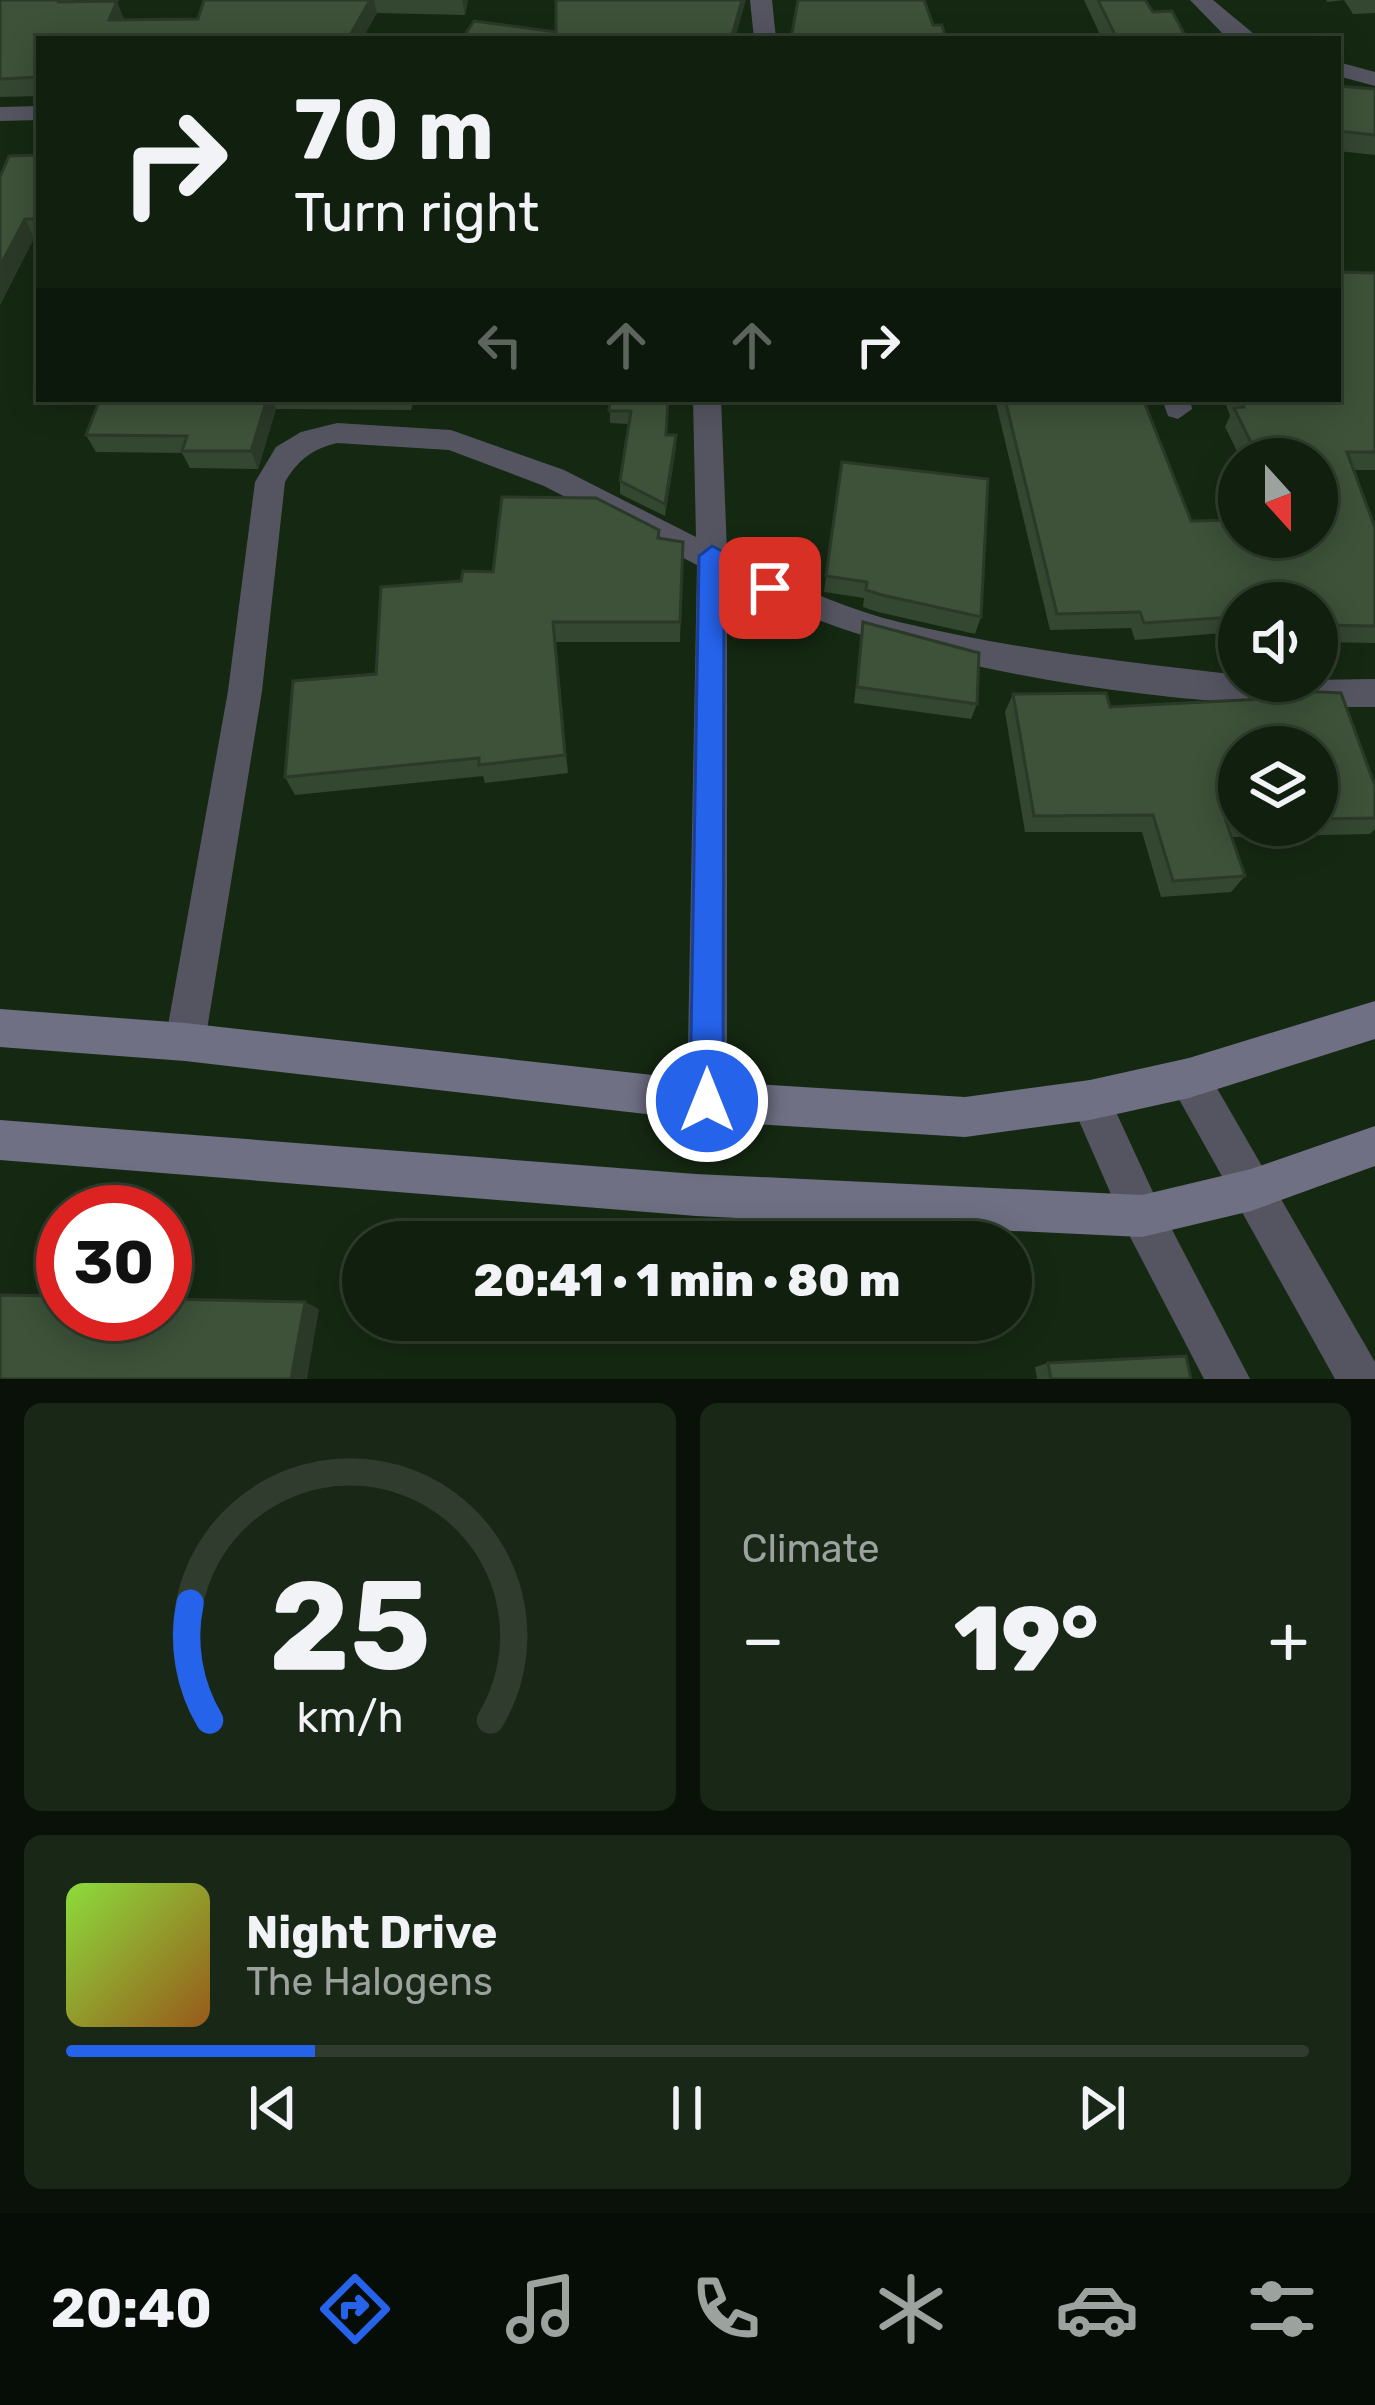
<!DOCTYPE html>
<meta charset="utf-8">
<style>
body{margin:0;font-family:Rubik,sans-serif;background:#192717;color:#f1f3f6;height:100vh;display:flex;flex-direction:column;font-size:45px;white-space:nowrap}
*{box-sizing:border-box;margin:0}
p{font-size:39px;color:#9ca29e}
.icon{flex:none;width:66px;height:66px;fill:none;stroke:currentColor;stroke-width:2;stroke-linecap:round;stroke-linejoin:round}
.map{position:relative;height:1379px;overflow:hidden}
.side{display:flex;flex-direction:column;gap:24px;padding:24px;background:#091108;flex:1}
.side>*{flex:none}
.guide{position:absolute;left:36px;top:36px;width:1305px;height:366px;border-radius:0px;box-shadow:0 6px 30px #0003,0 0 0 3px #303d2e;background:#101f0e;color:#f1f3f6;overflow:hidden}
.needle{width:78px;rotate:159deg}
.buttons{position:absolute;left:1218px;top:438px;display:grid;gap:24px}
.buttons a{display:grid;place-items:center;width:120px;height:120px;border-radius:50%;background:#101f0e;box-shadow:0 6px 30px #0003,0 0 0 3px #303d2e;font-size:60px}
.speed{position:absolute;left:36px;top:1185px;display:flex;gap:24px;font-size:60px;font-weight:700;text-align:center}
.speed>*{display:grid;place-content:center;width:156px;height:156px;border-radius:50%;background:#101f0e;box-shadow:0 6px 30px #0003,0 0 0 3px #303d2e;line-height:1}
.speed .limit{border:18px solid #d22;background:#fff;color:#111}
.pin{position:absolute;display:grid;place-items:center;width:102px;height:102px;color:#fff;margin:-51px;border-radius:24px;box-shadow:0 6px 18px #0006}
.me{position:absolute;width:132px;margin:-66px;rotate:0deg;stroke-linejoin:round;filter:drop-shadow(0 0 9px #0008)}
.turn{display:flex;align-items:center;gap:42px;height:252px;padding:0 60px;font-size:54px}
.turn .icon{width:156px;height:156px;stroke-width:2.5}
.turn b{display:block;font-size:84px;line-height:102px}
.lanes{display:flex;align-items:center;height:114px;padding:0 60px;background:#0003;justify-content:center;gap:60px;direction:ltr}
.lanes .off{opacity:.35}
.big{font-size:90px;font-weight:800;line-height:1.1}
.side .widget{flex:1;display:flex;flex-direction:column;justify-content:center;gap:18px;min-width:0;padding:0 42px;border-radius:18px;background:#192717}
.side .dial{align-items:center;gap:0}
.dial svg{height:312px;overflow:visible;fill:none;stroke:#303d2e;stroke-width:7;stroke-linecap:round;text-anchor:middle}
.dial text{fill:#f1f3f6;stroke:none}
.song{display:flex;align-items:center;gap:36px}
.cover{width:144px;height:144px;border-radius:18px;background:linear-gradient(135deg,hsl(90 70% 55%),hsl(30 70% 35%))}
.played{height:12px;border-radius:6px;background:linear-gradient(90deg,#2563eb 20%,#303d2e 20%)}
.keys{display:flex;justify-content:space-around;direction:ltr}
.heat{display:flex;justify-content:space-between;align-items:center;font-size:66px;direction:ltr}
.side .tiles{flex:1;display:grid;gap:24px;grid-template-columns:1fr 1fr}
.widget:last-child{grid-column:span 2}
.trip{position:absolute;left:342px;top:1221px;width:690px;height:120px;border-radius:60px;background:#101f0e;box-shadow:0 6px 30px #0003,0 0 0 3px #303d2e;font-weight:800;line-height:120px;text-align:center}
.menu{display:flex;height:192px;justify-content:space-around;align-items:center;background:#060c06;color:#9ca29e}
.menu .icon{width:84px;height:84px}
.menu .current{color:#2563eb}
.menu b{font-size:54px;color:#f1f3f6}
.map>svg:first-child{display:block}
</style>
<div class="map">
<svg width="1375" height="1379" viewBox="0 0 1375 1379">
<rect width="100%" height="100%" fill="#152912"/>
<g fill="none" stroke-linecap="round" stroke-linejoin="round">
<g fill="#555562" fill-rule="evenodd">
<path d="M750 0H772L776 39H754Z"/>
<path d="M1190 0H1213L1260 39 1227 38Z"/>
<path d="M1338 62 1375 72V86L1338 76Z"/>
<path d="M39 106V120L0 121V107Z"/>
<path d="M693 399H721L727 552C781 579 840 608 899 622 1011 649 1125 662 1239 675V681L1375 679V707C1175 709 906 673 727 580V1101L721 1115 707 1121 693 1115 687 1101 697 565 544 486 449 450 337 443C312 449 298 460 285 482L262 691 205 1042 199 1056 185 1061 171 1056 165 1042 228 691 255 482 276 447 301 432 337 423 451 430 564 470 696 537Z"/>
<path d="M1162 399H1190L1192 409 1178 419 1168 416Z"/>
</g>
<g fill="#555562" fill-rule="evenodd">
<path d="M1189 1058 1203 1064 1375 1362V1379H1335L1175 1092 1169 1078 1175 1064Z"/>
<path d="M1090 1080 1104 1086 1157 1201 1250 1379H1204L1127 1231 1070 1100 1076 1086Z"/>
</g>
<g fill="#707085" fill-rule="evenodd">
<path d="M1375 1001V1039L1189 1098 1090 1120 965 1137 707 1121 185 1061 0 1047V1009L185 1023 707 1081 965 1097 1090 1080 1189 1058Z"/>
<path d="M0 1120 696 1174 1142 1195 1251 1169 1375 1126V1166L1251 1211 1142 1237 696 1216 0 1160Z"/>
</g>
</g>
<g fill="#344731" fill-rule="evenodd">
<path d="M0 0H78L77 2 123 20 198 19 204 0H468L465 15 377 13 362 39H39V96L0 97Z"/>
<path d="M1084 0H1145L1153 12 1187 39H1102Z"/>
<path d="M1326 0H1375V13L1353 14 1344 0 1327 2Z"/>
<path d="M1338 86 1375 89V155L1338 151Z"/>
<path d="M39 155V238H34L0 305V177Z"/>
<path d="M1375 273V470H1354L1375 528V643L1319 642 1326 659 1317 670V603H1239V673L1234 670 1223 633 1135 640 1131 628 1050 630 995 399H1143L1191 521 1317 537V459H1241L1225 427 1230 416 1224 399H1338Z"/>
<path d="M100 399H441L440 403 413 402 411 410 276 409 258 469 190 468 182 453 96 452 86 435Z"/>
<path d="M610 399 667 435H676V448L665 516 620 494V481L629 424 610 423Z"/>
<path d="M842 462 981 617 975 634 878 612 863 607 864 598 824 592Z"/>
<path d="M659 530 660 539 683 542 680 642H556L568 773 485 783 483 776 295 795 285 777 461 581Z"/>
<path d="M863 622 977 704 971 719 854 703Z"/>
<path d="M1258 689 1375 786V829L1370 834 1232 837 1245 876 1231 892 1161 897 1142 832H1025L1005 712 1013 694 1110 707 1250 699ZM1239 747H1317V825H1239Z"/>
<path d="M1048 1363 1191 1379H1037L1035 1367Z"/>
</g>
<g fill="#2b3928">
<path d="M370 0H374L377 13 362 39H348Z"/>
<path d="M462 0H468L465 15Z"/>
<path d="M742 0H746L735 39H731Z"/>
<path d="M117 1 124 19 116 39 109 20Z"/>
<path d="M25 219 34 238 0 305V266Z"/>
<path d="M267 399H272L276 409 258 469 251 451Z"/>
<path d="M676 435V448L665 516V504Z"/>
<path d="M553 622 556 642 568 773 565 755Z"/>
<path d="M305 1302 319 1309 307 1379H291Z"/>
</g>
<g fill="#3d5239" stroke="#2b3928" stroke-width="3">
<path d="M0 0H60L59 2 117 1 109 20 198 19 204 0H370L348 39H39V77L0 79Z"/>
<path d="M556 0H742L731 39H462L474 21 556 32Z"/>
<path d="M798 0H924L933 25H942L946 39H791Z"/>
<path d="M1098 0H1145L1153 12 1172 11 1187 39H1117Z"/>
<path d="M1338 86 1375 89V135L1338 131Z"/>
<path d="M39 155V219H25L0 266V177L9 156Z"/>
<path d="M1338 272 1375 273V452H1347L1375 528V626L1317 625V603H1239V636L1233 617 1144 623 1140 612 1057 614 1005 399H1143L1191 521 1239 520V537H1317V459H1259L1234 408 1244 407 1240 399H1338Z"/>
<path d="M100 399H267L251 451H182L187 436 86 435Z"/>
<path d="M610 399H668L666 435H676L665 504 620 481 631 411H609Z"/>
<path d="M842 462 988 479 981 617 882 595 866 590 867 582 826 576Z"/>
<path d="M502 497 596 498 659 530 658 538 683 542 680 622H553L565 755 479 765V758L285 777 293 681 376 674 381 587 461 581 463 571 493 572Z"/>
<path d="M863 622 979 653 977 704 857 687Z"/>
<path d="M1317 635 1326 659H1317Z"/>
<path d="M1258 689 1341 693 1375 786V818L1317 819V747H1239V821H1226L1245 876 1173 881 1153 815 1034 816 1013 694 1106 693 1110 707 1261 699Z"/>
<path d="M0 1295 63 1296V1314H165V1299L305 1302 291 1379H0Z"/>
<path d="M1186 1356 1191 1379H1051L1048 1363Z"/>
</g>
<path fill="#2563eb" stroke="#184099" stroke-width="3" d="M712 546 780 581 783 588 770 598 724 575 723 1101 719 1112 707 1117 695 1112 690 1101 699 556Z"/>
</svg>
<div class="buttons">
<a><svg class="needle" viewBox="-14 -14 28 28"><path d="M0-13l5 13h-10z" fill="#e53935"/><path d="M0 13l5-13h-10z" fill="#9ca29e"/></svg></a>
<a><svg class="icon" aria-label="sound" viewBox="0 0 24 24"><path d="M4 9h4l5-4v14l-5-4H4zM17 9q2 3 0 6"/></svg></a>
<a><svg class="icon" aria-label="layers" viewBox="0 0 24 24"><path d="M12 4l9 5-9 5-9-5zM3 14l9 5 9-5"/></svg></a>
</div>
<div class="speed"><div class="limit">30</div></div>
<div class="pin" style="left:770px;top:588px;background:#d93025"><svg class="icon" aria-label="arrive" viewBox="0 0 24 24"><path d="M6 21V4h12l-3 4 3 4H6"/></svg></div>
<svg class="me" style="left:707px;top:1101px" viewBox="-20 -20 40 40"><circle r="17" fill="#2563eb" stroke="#fff" stroke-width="3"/><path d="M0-11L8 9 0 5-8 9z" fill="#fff"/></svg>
<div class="trip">20:41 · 1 min · 80 m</div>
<div class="guide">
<div class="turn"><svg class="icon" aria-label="right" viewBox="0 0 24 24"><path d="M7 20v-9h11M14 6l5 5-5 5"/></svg><div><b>70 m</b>Turn right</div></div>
<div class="lanes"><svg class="icon off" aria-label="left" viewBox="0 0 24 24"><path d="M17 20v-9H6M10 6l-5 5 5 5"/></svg><svg class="icon off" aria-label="ahead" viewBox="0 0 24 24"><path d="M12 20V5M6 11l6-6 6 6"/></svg><svg class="icon off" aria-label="ahead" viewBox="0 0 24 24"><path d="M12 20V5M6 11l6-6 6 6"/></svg><svg class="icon" aria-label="right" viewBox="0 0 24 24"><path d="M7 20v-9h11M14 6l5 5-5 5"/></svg></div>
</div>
</div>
<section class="side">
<div class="tiles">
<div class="widget dial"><svg viewBox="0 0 100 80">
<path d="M14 69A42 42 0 1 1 86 69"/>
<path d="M14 69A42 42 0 0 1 9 39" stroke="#2563eb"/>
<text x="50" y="56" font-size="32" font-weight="700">25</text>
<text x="50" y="72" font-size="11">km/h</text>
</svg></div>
<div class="widget"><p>Climate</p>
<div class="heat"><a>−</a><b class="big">19°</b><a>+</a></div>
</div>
<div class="widget">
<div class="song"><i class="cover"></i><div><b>Night Drive</b><p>The Halogens</p></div></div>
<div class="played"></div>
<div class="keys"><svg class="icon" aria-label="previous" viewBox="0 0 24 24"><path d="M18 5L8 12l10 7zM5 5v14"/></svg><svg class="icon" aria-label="pause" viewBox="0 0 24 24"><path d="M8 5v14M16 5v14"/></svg><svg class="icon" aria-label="next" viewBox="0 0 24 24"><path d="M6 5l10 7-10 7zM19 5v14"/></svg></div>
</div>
</div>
</section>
<nav class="menu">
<b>20:40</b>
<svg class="icon current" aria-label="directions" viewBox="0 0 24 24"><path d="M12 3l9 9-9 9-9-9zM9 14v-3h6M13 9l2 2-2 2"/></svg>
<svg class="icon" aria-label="music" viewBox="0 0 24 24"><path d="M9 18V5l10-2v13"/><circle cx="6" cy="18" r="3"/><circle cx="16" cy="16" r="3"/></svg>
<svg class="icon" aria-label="phone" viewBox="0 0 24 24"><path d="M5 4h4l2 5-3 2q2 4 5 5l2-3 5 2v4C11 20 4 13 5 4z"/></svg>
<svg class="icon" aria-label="climate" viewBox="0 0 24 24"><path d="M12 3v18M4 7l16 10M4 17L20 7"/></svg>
<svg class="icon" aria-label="car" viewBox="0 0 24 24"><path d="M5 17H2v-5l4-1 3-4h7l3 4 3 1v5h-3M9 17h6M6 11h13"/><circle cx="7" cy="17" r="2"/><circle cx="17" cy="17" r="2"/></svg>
<svg class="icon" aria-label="filters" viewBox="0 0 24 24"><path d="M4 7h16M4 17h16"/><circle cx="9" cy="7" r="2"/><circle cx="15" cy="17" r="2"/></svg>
</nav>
